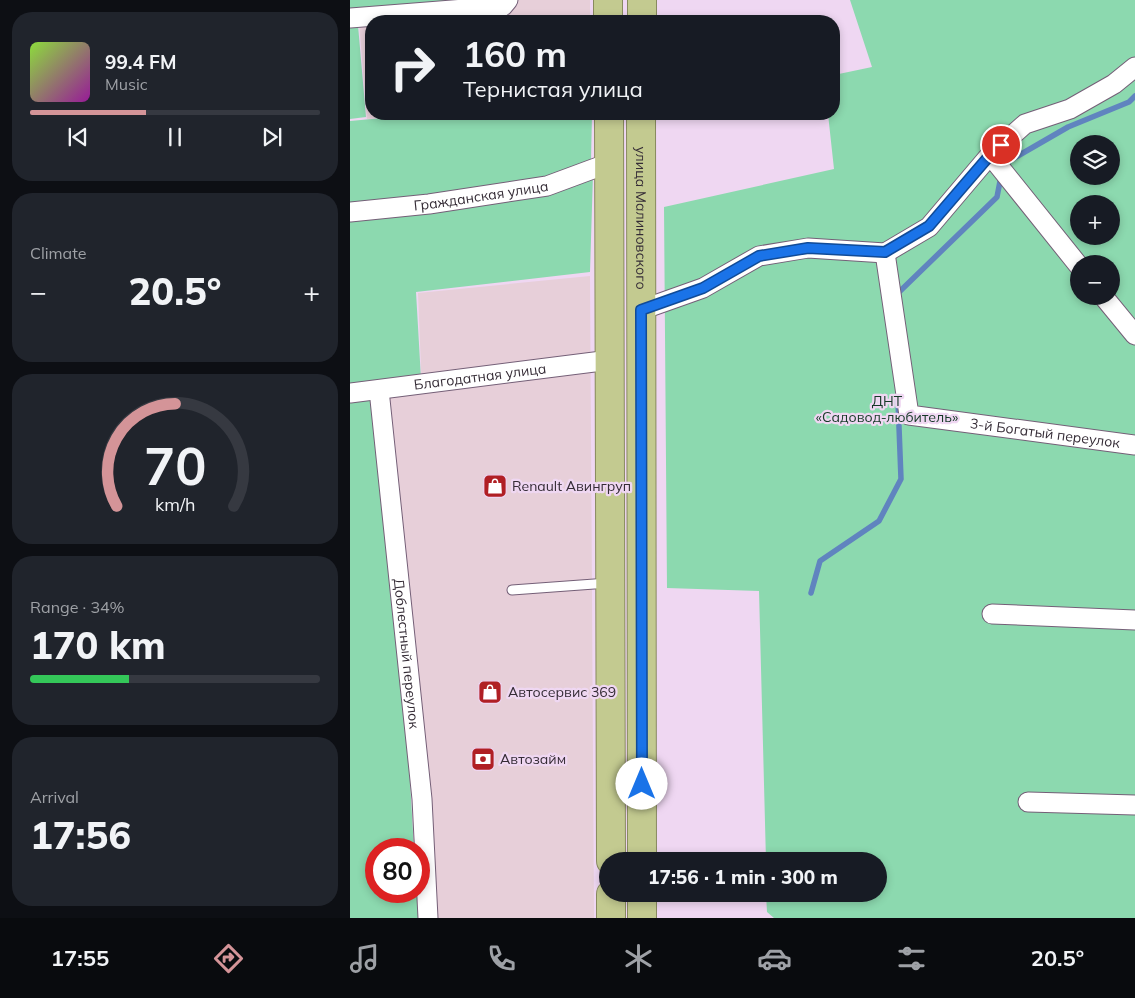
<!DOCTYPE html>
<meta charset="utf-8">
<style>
body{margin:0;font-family:Mulish,sans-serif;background:#20242c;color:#f1f3f6;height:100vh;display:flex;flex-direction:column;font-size:19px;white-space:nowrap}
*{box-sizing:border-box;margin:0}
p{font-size:16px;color:#9ea1a6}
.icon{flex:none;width:28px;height:28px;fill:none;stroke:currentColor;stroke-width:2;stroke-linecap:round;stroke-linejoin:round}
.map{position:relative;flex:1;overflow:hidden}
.panel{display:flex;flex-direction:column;gap:12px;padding:12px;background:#0d0f14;width:350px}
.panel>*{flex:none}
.hud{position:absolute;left:15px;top:15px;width:475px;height:105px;border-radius:20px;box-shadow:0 2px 8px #0003;background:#171b24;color:#f1f3f6;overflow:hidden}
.fabs{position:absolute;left:720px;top:135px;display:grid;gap:10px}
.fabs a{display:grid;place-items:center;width:50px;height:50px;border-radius:50%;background:#171b24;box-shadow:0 2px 8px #0003;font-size:25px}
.speed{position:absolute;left:15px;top:838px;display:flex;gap:10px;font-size:25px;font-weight:700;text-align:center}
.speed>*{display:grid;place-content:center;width:65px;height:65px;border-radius:50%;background:#171b24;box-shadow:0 2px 8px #0003;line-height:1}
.speed .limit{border:8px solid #d22;background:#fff;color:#111}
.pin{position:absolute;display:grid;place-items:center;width:42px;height:42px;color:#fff;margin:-21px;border:2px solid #fff;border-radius:50%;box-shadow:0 1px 5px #0007}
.me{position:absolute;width:55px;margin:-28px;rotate:0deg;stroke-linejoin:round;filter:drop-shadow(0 0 4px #0008)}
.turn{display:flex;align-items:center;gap:18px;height:105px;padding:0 15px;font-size:22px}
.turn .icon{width:65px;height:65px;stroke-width:2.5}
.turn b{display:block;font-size:35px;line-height:42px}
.big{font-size:38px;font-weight:800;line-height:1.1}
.panel .widget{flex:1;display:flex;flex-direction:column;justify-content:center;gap:8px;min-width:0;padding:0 18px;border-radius:20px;background:#20242c}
.panel .dial{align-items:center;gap:0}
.dial svg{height:130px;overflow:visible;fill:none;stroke:#363941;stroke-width:7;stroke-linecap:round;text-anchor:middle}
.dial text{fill:#f1f3f6;stroke:none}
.song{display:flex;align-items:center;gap:15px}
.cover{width:60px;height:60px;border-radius:8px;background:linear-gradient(135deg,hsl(90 70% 55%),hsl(300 70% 35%))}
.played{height:5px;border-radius:2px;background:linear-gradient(90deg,#d49498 40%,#363941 40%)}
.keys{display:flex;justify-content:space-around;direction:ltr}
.heat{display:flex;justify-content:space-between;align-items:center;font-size:28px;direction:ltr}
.charge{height:8px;border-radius:4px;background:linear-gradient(90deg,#34c759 34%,#363941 0)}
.trip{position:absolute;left:249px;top:852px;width:288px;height:50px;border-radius:25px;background:#171b24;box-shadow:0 2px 8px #0003;font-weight:800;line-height:50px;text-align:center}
.menu{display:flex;height:80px;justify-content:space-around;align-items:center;background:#090b0e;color:#9ea1a6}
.menu .icon{width:35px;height:35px}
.menu .on{color:#d49498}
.menu b{font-size:22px;color:#f1f3f6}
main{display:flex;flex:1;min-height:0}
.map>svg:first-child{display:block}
</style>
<main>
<section class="panel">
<div class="widget">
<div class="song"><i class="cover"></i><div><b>99.4 FM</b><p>Music</p></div></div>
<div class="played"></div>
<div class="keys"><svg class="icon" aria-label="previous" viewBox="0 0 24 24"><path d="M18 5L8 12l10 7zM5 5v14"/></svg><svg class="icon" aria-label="pause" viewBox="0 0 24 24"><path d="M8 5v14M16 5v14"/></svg><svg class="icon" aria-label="next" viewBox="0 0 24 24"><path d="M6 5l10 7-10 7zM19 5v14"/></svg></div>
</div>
<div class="widget"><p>Climate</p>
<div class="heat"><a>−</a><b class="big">20.5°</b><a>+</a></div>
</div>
<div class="widget dial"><svg viewBox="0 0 100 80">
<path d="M14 69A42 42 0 1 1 86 69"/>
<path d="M14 69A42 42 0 0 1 50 6" stroke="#d49498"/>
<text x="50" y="56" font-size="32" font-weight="700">70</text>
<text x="50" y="72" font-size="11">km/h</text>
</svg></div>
<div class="widget"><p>Range · 34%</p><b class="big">170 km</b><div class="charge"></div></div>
<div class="widget"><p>Arrival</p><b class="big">17:56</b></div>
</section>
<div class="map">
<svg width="785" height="918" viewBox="0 0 785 918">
<rect width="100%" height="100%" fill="#efd7f2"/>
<g fill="#e7cfd9">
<path d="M115 0H240V21H28Z"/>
<path d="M21 22V114H76L17 119 9 23Z"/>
<path d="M240 276 244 918H81L36 397 72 393 68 293Z"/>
</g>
<g fill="#8cd9af" fill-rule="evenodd">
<path d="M0 0H112L7 14 16 117 0 119Z"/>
<path d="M500 0H785V918H424L417 912 416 894H528V861H416L409 591 317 588 314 207 484 169 478 114H484V75L522 67ZM729 144H761V176H729ZM729 204H761V236H729ZM729 264H761V296H729Z"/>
<path d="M76 114H242L241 161 191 182 0 208V121Z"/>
<path d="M243 174 240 272 66 292 71 379 21 384 56 713 64 849H26V891H67L69 918H0V218Z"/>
</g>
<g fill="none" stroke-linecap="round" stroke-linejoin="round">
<g stroke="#6084bf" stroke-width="5.5">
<path d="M656 168 659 161 718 127 779 102 785 96"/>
<path d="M545 296 647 197 651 176"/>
<path d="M461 593 470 561 529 521 551 479 548 401"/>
</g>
<g stroke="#745f77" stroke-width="11">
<path id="service" d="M162 590 258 583"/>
</g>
<g stroke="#745f77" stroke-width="21">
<g id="minor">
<path d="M0 18 153 6 158 0"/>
<path d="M640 155 729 266"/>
<path id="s1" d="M0 212 79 204 197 186 259 163"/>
<path id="s2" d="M535 253 559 415 785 445"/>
<path d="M753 296 785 335"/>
<path d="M291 310 353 288 409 256 458 248 535 253 579 227 640 155 675 124 720 109 764 84 785 67"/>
<path id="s3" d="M29 390 72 799 78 918"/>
<path id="s4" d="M0 393 260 360"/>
<path d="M642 614 785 620"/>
<path d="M678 802 785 805"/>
</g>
</g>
<g stroke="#888a5f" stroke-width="30">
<g id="trunk">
<path d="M258 0V21"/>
<path d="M292 21V0"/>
<path d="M259 114 261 861"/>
<path id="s5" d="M291 114 292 861"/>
<path d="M261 894V918"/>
<path d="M292 894V918"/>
</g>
</g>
<use href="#service" stroke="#fff" stroke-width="9"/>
<use href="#minor" stroke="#fff" stroke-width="19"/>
<use href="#trunk" stroke="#c3ca90" stroke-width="28"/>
</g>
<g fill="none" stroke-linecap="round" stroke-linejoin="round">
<g stroke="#114b97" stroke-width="12">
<path id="route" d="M292 784 291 310 353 288 409 256 458 248 535 252 579 226 640 155 651 145"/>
</g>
<use href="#route" stroke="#1a73e8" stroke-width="9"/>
</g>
<defs>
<g id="shop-square" transform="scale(1.25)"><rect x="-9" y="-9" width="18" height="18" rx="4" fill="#b01f24" stroke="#efd7f2"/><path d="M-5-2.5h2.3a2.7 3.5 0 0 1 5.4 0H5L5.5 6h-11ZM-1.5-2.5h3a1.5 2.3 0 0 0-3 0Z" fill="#fff"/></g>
<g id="bank-square" transform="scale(1.25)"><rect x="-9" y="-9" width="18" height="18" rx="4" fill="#b01f24" stroke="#efd7f2"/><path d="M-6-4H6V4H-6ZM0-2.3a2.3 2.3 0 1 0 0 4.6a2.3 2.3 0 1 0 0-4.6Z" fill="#fff"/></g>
</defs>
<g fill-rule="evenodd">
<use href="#shop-square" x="145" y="486"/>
<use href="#shop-square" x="140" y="692"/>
<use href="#bank-square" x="133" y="759"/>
</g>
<g text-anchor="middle" stroke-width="4.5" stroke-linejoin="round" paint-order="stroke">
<g font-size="14" fill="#352c36" stroke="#efd7f2">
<text dy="5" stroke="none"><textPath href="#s1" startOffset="132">Гражданская улица</textPath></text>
<text dy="5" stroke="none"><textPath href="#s5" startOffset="104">улица Малиновского</textPath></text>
<text dy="5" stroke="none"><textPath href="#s4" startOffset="131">Благодатная улица</textPath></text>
<text dy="5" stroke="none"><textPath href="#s2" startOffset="301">3-й Богатый переулок</textPath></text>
<text dy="5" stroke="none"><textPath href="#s3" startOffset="265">Доблестный переулок</textPath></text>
</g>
<g font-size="14" fill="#153826" stroke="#efd7f2">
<text x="537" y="406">ДНТ<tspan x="537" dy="16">«Садовод-любитель»</tspan></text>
</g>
<g font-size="14" fill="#352c36" stroke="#efd7f2" text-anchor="start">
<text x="162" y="491">Renault Авингруп</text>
<text x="158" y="697">Автосервис 369</text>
<text x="150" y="764">Автозайм</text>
</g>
</g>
</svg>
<div class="fabs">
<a><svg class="icon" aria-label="layers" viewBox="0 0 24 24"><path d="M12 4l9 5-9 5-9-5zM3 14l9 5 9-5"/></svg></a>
<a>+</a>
<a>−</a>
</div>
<div class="speed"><div class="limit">80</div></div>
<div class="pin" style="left:651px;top:145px;background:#d93025"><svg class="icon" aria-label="arrive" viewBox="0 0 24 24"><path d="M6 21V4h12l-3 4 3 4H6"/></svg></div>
<svg class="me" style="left:292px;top:784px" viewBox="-20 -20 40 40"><circle r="19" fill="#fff"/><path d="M0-13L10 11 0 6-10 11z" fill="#1a73e8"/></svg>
<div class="trip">17:56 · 1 min · 300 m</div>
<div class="hud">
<div class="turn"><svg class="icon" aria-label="right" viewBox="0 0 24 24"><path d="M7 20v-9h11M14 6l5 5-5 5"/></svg><div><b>160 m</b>Тернистая улица</div></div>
</div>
</div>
</main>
<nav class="menu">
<b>17:55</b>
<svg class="icon on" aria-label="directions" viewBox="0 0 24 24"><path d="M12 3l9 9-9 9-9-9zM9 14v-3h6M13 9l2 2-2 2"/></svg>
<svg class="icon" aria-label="music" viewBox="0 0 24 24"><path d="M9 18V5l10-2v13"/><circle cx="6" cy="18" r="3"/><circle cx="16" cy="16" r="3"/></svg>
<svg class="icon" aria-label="phone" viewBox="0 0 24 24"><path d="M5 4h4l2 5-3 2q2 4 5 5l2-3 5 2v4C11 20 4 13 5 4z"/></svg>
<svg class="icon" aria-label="climate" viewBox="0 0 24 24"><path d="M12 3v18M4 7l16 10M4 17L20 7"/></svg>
<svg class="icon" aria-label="car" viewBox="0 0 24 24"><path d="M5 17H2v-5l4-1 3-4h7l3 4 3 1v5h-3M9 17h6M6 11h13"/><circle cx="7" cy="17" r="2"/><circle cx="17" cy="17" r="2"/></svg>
<svg class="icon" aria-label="filters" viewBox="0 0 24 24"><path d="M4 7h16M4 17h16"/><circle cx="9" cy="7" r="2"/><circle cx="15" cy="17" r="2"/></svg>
<b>20.5°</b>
</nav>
